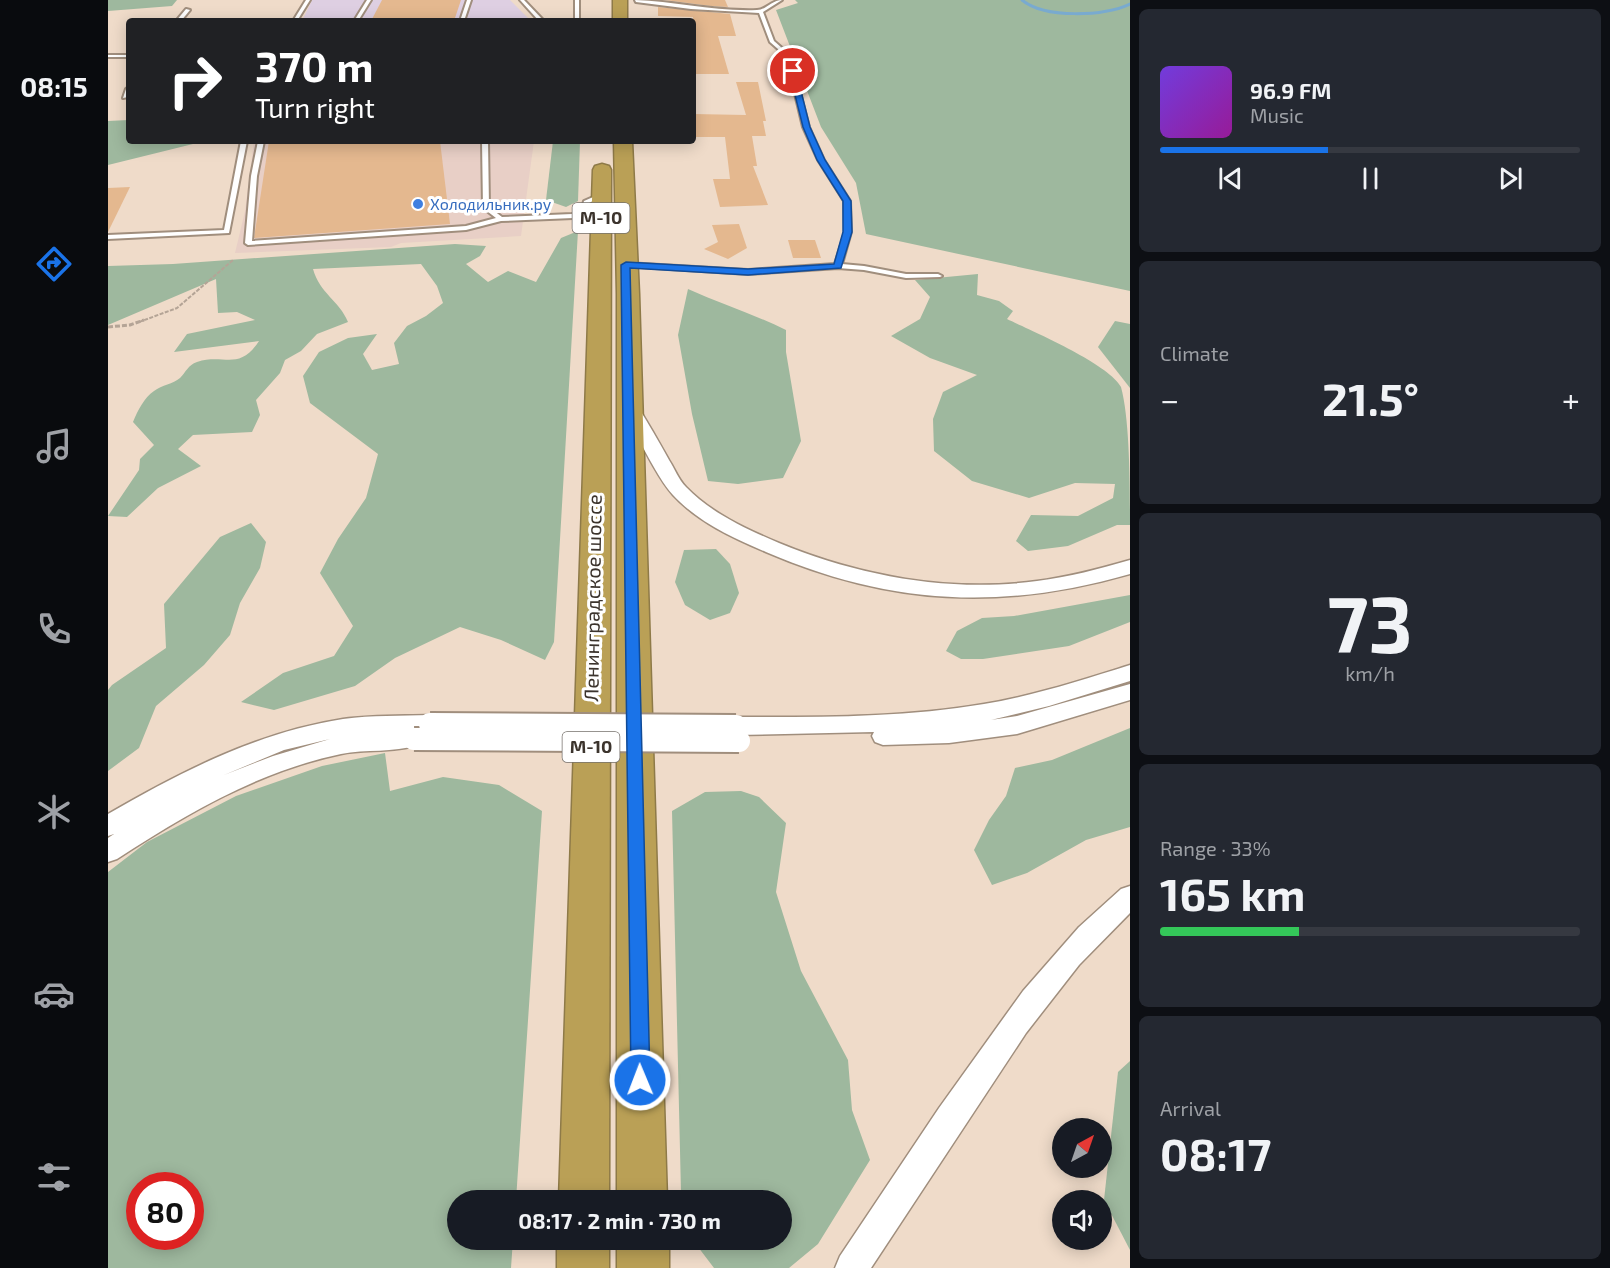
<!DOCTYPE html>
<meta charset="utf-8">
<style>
body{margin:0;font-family:"Exo 2",sans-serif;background:#242831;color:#f1f3f6;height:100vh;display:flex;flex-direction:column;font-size:22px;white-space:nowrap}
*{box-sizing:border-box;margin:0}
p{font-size:20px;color:#9ea1a6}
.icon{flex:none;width:33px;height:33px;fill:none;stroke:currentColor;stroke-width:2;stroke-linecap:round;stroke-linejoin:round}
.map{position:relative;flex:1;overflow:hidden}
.sheet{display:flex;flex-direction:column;gap:9px;padding:9px;background:#0d0f14;width:480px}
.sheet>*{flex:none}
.top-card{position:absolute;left:18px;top:18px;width:570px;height:126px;border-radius:6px;box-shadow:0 3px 15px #0003;background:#202124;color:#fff;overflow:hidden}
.needle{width:39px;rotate:40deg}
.buttons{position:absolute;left:944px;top:1118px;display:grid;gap:12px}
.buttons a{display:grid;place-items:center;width:60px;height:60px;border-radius:50%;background:#171b24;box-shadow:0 3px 15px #0003;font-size:30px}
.speed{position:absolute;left:18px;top:1172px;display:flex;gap:12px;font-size:30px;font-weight:700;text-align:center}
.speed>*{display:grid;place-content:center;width:78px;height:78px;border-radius:50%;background:#171b24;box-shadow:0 3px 15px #0003;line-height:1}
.speed .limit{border:9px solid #d22;background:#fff;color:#111}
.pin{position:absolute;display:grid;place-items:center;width:51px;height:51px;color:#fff;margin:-26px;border:3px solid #fff;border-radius:50%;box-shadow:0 2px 6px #0007}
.me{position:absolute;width:66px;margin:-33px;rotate:359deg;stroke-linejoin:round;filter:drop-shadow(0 0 4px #0008)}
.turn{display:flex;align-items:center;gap:21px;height:126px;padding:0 30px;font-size:27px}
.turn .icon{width:78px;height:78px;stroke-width:2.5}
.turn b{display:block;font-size:42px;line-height:51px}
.big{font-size:45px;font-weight:700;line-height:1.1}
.sheet .card{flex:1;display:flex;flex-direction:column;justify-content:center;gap:9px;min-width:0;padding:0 21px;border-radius:9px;background:#242831}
.sheet .dial{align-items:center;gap:0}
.dial b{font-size:78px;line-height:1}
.song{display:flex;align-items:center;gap:18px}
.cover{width:72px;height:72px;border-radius:9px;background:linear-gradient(135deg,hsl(260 70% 55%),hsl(300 70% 35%))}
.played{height:6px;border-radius:3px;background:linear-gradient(90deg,#1a73e8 40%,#363941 40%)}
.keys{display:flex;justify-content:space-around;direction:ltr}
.heat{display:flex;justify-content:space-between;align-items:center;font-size:33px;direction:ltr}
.charge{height:9px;border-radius:4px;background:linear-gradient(90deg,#34c759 33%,#363941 0)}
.trip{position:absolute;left:339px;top:1190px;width:345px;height:60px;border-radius:30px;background:#171b24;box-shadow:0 3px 15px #0003;font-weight:700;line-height:60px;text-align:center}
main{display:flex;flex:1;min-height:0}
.dock{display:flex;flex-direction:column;width:108px;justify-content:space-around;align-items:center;background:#090b0e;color:#9ea1a6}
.dock .icon{width:42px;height:42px}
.dock .active{color:#1a73e8}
.dock b{font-size:27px;color:#f1f3f6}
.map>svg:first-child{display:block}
</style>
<main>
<nav class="dock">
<b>08:15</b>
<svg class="icon active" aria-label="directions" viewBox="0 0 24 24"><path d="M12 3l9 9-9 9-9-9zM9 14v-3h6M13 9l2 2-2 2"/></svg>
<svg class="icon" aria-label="music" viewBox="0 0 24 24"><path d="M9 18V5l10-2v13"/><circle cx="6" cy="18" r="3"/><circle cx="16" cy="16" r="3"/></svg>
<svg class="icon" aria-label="phone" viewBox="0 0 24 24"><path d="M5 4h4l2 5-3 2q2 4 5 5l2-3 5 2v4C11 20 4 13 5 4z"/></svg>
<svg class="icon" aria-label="climate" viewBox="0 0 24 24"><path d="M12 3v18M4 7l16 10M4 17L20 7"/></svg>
<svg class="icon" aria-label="car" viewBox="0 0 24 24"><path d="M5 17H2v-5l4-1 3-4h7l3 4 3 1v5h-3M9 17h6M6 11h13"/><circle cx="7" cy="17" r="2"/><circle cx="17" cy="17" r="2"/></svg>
<svg class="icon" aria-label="filters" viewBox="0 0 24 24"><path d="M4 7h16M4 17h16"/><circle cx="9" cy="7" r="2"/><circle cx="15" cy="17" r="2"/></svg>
</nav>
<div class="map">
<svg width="1022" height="1268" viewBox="0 0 1022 1268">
<rect width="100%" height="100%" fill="#efdbc9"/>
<path fill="#e8cfc6" d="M146 141H426L413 236 293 243 283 247 127 253 137 211Z"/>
<path fill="#decfe2" d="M204 0H402L421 19 420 21H194Z"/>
<g fill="#9eb89e" fill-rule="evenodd">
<path d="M0 0H69L64 6 0 11Z"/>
<path d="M687 0H1022V291L758 234 748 183 713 127 668 10 690 3Z"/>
<path d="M21 120V141H87L85 144 0 165V121Z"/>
<path d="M445 141H472L470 201 458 207 438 200Z"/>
<path d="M470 231 446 642 437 660 393 640 352 627 287 658 247 686 166 710 133 702 175 673 226 656 245 626 212 573 230 539 258 498 270 454 202 403 195 376 211 352 240 338 269 334 255 354 264 370 291 364 286 343 299 326 318 316 335 303 329 286 313 264 205 269C212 294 231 300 240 322L209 334 193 351 177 360 172 373 148 400 152 415 144 432 85 435 70 449 93 466 50 488 19 517 0 516 31 470 32 459 46 445 25 422C30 410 36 398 46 391 54 385 65 384 72 378 78 372 80 365 89 362 116 353 131 372 151 341L66 352 79 334 147 320 129 312 110 313 108 279 0 325V266L65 264 347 244 378 246 372 256 358 264 380 282 400 271 428 282 453 238Z"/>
<path d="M870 274 869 295 891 301 905 311 899 319C924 331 1001 364 1013 387 1022 420 1022 487 1022 525H1009L960 546 920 551 908 541 923 515 970 516 1005 498 1007 484 967 483 921 498 864 481 826 451 825 419 835 392 869 375 822 358 783 336 812 319 822 297 807 280Z"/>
<path d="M580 289C613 304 646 314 678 330V352L693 441 675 478 630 484 600 481 584 414 570 335Z"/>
<path d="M1007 321 1022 324V388L990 347Z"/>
<path d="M143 523 158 542 152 568 132 603 122 635 96 665 48 706 31 748 0 771V690L4 685 58 648 56 604 112 537Z"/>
<path d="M608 549 622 564 631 593 622 613 602 620 577 605 567 582 576 550Z"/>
<path d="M1022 595V622L961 646 875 659H853L838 651 849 631 874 618 906 616Z"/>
<path d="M1022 728V827L978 840 919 873 884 885 866 850 881 820 898 796 907 768 944 760Z"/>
<path d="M277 753 282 791 335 777 391 785 434 811 408 1200H350V1239H405L403 1268H0V872L39 842 128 796 214 766ZM32 1185H82V1236H32Z"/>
<path d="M633 791 651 797 678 823 668 892 693 971 740 1060 744 1110 762 1160 710 1244 681 1268H606L584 1239H674V1200H574L573 1193 564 811 597 792Z"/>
<path d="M1022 1061V1250L996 1200 1010 1072Z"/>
</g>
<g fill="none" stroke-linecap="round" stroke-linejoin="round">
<path stroke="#79aacf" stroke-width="3" d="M914 0C937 19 996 16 1022 4"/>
</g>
<g fill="#e4b88f">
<path d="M274 0H353L346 21H263Z"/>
<path d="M557 0H617L620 7 603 6Z"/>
<path d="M550 7 622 14 628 36H610L621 74H585V17L550 16Z"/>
<path d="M628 82H650L658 121H655L658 136H644L649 166H645L660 205 612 207 605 179H622L617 137H585V114L638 115Z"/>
<path d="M161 141H332L342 224 146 238Z"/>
<path d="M22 187 0 232V188Z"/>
<path d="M631 224 639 248 620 259 596 249 610 242 604 225Z"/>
<path d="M680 240H707L713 258H685Z"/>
</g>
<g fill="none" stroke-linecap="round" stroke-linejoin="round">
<g stroke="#a08e7d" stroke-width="4">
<g id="lane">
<path d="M198 0H202L189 21H185Z"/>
<path d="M259 0H263L250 21H246Z"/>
<path d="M359 0H363L356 21H352Z"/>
<path d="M412 0H416L436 21H431Z"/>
<rect x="467" y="0" width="4" height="21"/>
<path d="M527 0C567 1 608 12 649 10 658 10 664 0 674 0L655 12 666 41 682 55 701 127 716 160 742 201 743 232 734 264 756 266 798 274H830L834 276 832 277 798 278 756 270 730 268 640 274 516 266V264L518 263 640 270 727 264 737 232 736 201 710 160 695 127 678 56 662 42 651 13 583 9 528 2Z"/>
<path d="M78 9 82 10 73 21H68Z"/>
<rect x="0" y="55" width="21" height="2"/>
<path d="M21 87 20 97 15 98 18 89Z"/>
<path d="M133 141H139L121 233 0 239V235L116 230Z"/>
<path d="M150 141H156L149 176 144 241 358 226 388 218 375 208 374 141H380L381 207 394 217 464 214 474 209 476 201 492 194 497 195 481 203 479 211 465 218 393 221 358 230 140 245 137 243 143 176Z"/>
</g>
</g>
<g stroke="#a08e7d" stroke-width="3">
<g id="street">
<path d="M521 400 529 405C540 423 551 442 561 460 567 469 570 479 578 487 603 513 638 529 671 543 751 576 842 593 929 581 961 577 991 569 1022 560V574C894 611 781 605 658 552 625 538 590 522 565 495 547 475 527 430 513 405Z"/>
<path d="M1022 665V681L941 706 883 720 909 716 1022 684V700L909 734 841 743 775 745 767 742 764 736 766 732 628 735 620 732 617 726 620 720 628 717C710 717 794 718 876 704 925 696 974 680 1022 665Z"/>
<path d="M322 715 330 718 333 724 330 730 310 733 314 739 310 745C285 753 258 749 233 754 151 771 78 814 9 859L0 862V838L6 834 0 836V814C74 771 151 732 235 719 264 715 293 716 322 715ZM222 739 165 756 116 775 176 750Z"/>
<path d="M1022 886V913L971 965 918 1033 763 1268H727L732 1256 831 1108 915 991 971 927 1013 889Z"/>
</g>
</g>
<g stroke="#8e7a48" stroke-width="3">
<g id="highway">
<rect x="505" y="0" width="14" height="21"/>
<path d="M506 141H524L531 294 559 1200H509V294Z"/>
<path d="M494 164 501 166 503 170 501 1200H451L485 170 487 166Z"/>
<rect x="449" y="1239" width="52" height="29"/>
<rect x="509" y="1239" width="52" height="29"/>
</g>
</g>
<path stroke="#b4a496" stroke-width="2" stroke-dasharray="4 1.5" stroke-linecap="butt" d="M31 322 69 308 125 260"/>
<path stroke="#b4a496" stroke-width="3" stroke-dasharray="5 2" stroke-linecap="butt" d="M0 327 22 325 36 320"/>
<use href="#lane" fill="#fff" fill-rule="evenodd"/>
<use href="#street" fill="#fff" fill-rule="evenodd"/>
<use href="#highway" fill="#baa056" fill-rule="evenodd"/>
<g stroke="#a08e7d" stroke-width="26" stroke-linecap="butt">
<g id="street-bridge">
<path d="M322 724 628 726"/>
<path d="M306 739 631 741"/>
</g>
</g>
<use href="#street-bridge" stroke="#fff" stroke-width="22"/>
</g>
<path fill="#1a73e8" stroke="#114b97" stroke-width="1.5" d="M685 69 688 71 702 127 717 160 743 201 744 232 733 268 640 275 522 268 542 1080 539 1087 532 1090 526 1087 523 1080 513 265 518 262 640 269 726 264 735 232V201L709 160 695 127 681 71Z"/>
<circle fill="#3f7fe0" stroke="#fff" stroke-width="2" cx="310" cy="204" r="6"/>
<g text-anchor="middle" stroke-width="6" stroke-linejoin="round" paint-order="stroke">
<g font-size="16" fill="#366cbe" stroke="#fff" text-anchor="start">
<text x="322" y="210">Холодильник.ру</text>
</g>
<g fill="#fff" stroke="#76716c" stroke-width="1.5">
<rect x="464.5" y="203" width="57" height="30" rx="4.5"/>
<rect x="454.5" y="732" width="57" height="30" rx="4.5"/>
</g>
<g font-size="18" font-weight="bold" fill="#3c342d">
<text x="493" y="224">М-10</text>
<text x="483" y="753">М-10</text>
</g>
<g font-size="20" fill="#3c342d" stroke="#fff">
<text transform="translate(485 598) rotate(-89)" y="7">Ленинградское шоссе</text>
</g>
</g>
</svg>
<div class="buttons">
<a><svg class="needle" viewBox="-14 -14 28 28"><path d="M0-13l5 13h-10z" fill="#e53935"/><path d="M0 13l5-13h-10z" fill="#9ea1a6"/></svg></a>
<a><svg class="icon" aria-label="sound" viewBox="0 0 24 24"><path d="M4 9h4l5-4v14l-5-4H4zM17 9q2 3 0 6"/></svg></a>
</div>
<div class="speed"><div class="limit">80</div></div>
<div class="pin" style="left:685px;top:71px;background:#d93025"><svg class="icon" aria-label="arrive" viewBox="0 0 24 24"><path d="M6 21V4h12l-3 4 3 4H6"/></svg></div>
<svg class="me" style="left:532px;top:1080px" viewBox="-20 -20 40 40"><circle r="17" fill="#1a73e8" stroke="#fff" stroke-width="3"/><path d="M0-11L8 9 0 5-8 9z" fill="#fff"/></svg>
<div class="trip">08:17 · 2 min · 730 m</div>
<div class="top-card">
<div class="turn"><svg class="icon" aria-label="right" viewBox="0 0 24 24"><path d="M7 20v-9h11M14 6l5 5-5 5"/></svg><div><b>370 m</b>Turn right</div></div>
</div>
</div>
<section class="sheet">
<div class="card">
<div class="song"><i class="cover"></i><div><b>96.9 FM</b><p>Music</p></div></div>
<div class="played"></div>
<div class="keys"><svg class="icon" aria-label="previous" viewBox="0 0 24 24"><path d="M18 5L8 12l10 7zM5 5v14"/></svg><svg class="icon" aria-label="pause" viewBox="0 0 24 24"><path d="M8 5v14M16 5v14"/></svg><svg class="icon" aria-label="next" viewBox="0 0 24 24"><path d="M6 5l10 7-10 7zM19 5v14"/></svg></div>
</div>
<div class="card"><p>Climate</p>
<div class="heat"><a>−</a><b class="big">21.5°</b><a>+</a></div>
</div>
<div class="card dial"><b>73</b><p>km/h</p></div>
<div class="card"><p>Range · 33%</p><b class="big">165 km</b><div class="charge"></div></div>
<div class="card"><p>Arrival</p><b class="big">08:17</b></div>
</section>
</main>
